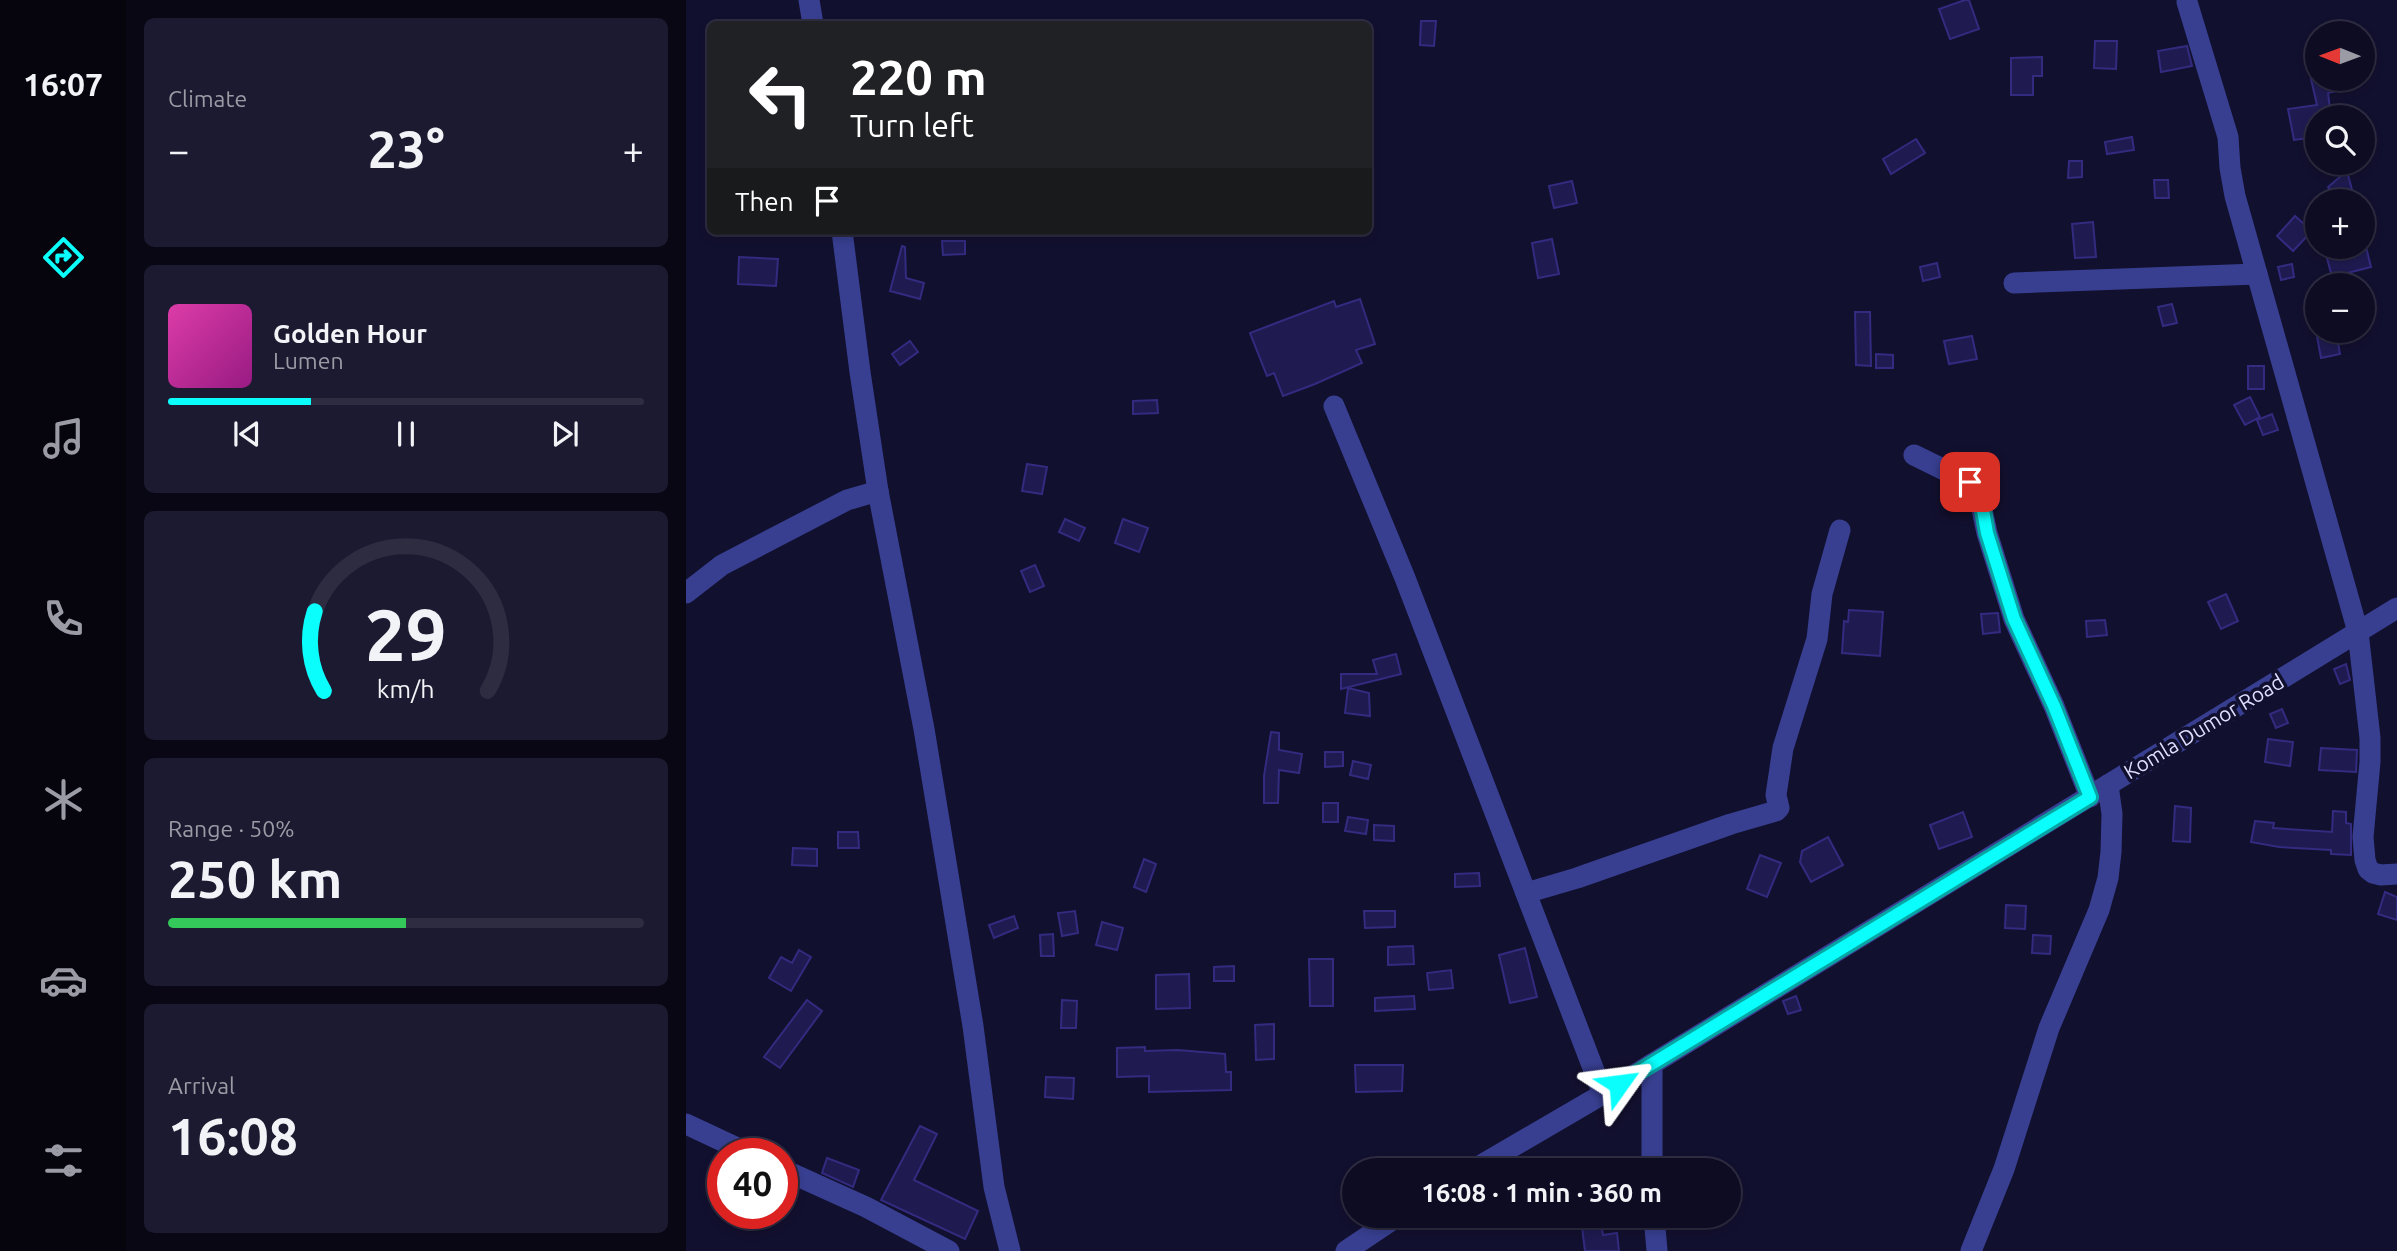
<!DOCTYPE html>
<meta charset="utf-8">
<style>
body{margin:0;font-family:Ubuntu,sans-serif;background:#1c1a30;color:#f1f3f6;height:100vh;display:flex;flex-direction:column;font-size:26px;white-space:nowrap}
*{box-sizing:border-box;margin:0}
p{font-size:23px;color:#9b9ba6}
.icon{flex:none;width:38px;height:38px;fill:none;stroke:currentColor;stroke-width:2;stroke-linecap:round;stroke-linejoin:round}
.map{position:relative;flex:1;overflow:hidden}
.drawer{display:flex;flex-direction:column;gap:18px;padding:18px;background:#080713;width:560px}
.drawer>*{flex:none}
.top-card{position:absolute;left:21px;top:21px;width:665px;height:214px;border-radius:10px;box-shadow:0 4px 10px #0003,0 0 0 2px #2e2c41;background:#202124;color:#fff;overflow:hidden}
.needle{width:46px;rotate:271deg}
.tools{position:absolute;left:1619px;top:21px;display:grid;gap:14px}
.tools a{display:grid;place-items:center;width:70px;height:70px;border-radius:50%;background:#0e0c23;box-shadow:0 4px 10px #0003,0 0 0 2px #2e2c41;font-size:35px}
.speed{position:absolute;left:21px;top:1138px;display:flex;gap:14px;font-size:35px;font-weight:700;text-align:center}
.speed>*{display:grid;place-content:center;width:91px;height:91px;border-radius:50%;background:#0e0c23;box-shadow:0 4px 10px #0003,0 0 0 2px #2e2c41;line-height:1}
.speed .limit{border:10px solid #d22;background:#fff;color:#111}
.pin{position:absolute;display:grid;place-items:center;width:60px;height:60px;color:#fff;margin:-30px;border-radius:14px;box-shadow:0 4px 10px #0006}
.me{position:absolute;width:77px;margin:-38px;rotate:59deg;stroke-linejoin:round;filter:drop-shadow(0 0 5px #0008)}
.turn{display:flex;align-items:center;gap:24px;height:147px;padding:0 28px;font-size:32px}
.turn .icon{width:91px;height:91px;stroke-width:2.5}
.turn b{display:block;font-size:49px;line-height:60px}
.then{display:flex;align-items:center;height:66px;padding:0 28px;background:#0003;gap:14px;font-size:26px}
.big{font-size:52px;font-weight:600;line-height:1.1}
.drawer .widget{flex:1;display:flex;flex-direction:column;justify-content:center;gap:10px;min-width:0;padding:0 24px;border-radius:10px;background:#1c1a30}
.drawer .dial{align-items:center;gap:0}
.dial svg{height:182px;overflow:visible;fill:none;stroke:#2e2c41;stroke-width:7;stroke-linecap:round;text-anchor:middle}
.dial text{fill:#f1f3f6;stroke:none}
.song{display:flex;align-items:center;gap:21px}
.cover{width:84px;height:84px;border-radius:10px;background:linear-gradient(135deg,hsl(320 70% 55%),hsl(310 70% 35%))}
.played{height:7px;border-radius:4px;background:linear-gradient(90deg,#0afffc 30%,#2e2c41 30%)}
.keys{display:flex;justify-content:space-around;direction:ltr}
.heat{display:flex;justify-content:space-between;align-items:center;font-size:38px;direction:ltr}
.charge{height:10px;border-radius:5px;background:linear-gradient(90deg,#34c759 50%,#2e2c41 0)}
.trip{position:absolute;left:656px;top:1158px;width:399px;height:70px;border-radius:35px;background:#0e0c23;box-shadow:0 4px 10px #0003,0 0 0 2px #2e2c41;font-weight:600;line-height:70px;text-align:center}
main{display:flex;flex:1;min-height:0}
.menu{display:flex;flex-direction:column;width:126px;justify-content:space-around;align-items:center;background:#06050e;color:#9b9ba6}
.menu .icon{width:49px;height:49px}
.menu .active{color:#0afffc}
.menu b{font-size:32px;color:#f1f3f6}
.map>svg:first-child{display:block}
</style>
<main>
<nav class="menu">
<b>16:07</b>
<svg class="icon active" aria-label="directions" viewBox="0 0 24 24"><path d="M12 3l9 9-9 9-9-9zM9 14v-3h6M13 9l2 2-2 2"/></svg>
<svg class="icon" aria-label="music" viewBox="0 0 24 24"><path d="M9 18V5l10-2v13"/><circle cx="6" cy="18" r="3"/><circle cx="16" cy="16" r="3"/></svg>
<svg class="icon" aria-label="phone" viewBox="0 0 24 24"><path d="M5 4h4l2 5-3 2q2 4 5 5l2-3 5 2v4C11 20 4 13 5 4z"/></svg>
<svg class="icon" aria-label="climate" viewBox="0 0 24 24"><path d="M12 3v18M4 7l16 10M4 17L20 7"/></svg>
<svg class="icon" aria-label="car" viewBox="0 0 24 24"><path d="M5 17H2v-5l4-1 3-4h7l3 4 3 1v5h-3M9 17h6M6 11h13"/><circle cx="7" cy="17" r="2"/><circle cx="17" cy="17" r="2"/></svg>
<svg class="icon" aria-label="filters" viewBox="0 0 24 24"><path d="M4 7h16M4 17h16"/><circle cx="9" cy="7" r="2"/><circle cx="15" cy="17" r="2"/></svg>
</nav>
<section class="drawer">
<div class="widget"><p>Climate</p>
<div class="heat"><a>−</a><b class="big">23°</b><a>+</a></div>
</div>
<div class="widget">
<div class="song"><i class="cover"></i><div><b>Golden Hour</b><p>Lumen</p></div></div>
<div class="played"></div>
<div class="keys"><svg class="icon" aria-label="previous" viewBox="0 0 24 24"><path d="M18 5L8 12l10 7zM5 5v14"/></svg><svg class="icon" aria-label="pause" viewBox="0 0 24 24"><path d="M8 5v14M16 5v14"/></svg><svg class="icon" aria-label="next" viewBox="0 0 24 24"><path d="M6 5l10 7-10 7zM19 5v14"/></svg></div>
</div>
<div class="widget dial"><svg viewBox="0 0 100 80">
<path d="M14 69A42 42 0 1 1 86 69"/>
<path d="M14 69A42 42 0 0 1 10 34" stroke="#0afffc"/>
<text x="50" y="56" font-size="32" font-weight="700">29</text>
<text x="50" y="72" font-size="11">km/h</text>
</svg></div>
<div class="widget"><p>Range · 50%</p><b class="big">250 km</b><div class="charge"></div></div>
<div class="widget"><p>Arrival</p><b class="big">16:08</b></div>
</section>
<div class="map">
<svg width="1711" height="1251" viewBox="0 0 1711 1251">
<rect width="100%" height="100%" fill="#12102f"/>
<g fill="#1f1b51" stroke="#322b7f" stroke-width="2">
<path d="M1279 0H1283L1293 29 1264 39 1253 9Z"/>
<path d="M735 21H750L748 46 734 45Z"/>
<path d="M1409 41H1431L1430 69 1408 68Z"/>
<path d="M1501 46 1506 66 1475 72 1472 51Z"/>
<path d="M1356 57V76H1347V95H1325V58Z"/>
<path d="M1625 79H1653L1655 90 1642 93 1645 117H1631V137L1608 140 1602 109 1631 105Z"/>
<path d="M1446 137 1448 150 1421 154 1419 142Z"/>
<path d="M1230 139 1239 153 1205 174 1197 159Z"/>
<path d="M1383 161H1396V177L1382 178Z"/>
<path d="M1661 171 1669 201H1654L1642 187Z"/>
<path d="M1468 180H1482L1483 198H1469Z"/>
<path d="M886 181 891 203 868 208 863 186Z"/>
<path d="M1609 216 1626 231 1607 251 1591 236Z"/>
<path d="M1407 222 1410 257 1389 258 1386 224Z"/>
<path d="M866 239 873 274 852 278 846 243Z"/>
<path d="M256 241H279V254L257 255Z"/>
<path d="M216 246 219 247 220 278 238 283 234 299 204 291Z"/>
<path d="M1638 247H1680L1685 267 1646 277Z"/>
<path d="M53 257 92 259 90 286 52 284Z"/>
<path d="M1251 263 1254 277 1237 281 1234 267Z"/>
<path d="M1606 264 1608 277 1595 280 1592 267Z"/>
<path d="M674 299 689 344 670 350 676 363 629 384 597 396 588 373 581 376 564 333 648 301 650 307Z"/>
<path d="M1486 304 1491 323 1477 326 1472 307Z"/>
<path d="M1169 312H1184L1185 366 1170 365Z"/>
<path d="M1630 331H1650L1654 354 1635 358Z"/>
<path d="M1286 336 1291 359 1263 364 1258 341Z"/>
<path d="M224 341 232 352 214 365 206 354Z"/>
<path d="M1190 354 1207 355V368H1190Z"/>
<rect x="1562" y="366" width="16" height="23"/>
<path d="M1564 397 1574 417 1559 425 1548 405Z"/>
<path d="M471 400 472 413 447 414V401Z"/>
<path d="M1586 414 1592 430 1577 435 1571 420Z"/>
<path d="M341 464 361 467 356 494 336 491Z"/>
<path d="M379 519 399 528 393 541 373 532Z"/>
<path d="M437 519 462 528 453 552 429 543Z"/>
<path d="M349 565 358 586 344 592 335 571Z"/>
<path d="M1540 594 1552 621 1535 629 1522 602Z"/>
<path d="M1163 610 1197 612 1194 656 1156 653 1158 621 1162 622Z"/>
<path d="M1312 613 1314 632 1297 634 1295 614Z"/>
<path d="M1419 620 1421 635 1401 637 1400 621Z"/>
<path d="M710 654 715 674 655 689V674H691L687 660Z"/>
<path d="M1660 664 1664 680 1654 684 1648 669Z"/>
<path d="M662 688 683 693 684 716 659 713Z"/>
<path d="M1596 709 1602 723 1590 728 1584 714Z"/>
<path d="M585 732 593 733V750L616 754 613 773 593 770 592 803H578V776Z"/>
<path d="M1582 739 1607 742 1604 766 1579 762Z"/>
<path d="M1635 748 1671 750 1670 772 1633 770Z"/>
<path d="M639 752H657V766L639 767Z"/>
<path d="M667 761 685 765 682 779 664 775Z"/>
<rect x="637" y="803" width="15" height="19"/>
<path d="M1489 806 1505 808 1504 842 1487 841Z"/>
<path d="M1647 811 1660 812V823L1665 824V855L1645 854V850L1593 847 1565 842 1569 821 1588 823 1587 828 1646 832Z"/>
<path d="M1277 812 1286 837 1253 849 1244 825Z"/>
<path d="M662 817 682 820 680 834 659 831Z"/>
<path d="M688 825 708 826V841L688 840Z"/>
<path d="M152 832H172L173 848H152Z"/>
<path d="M1142 837 1157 865 1125 882 1114 862 1116 851Z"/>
<path d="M107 848 131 849V866L106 865Z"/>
<path d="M1074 855 1095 863 1081 897 1061 889Z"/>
<path d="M458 859 470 864 460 892 448 887Z"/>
<path d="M793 873 794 886 769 887V874Z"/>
<path d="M1699 892 1711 897V920L1692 914Z"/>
<path d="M1320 905 1340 906 1339 929 1319 928Z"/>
<path d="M389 911 392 933 376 936 372 913Z"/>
<path d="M678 911H709V927L679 928Z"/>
<path d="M328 916 332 928 308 938 303 925Z"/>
<path d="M416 922 437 928 431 950 410 945Z"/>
<path d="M367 934 368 956H355L354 935Z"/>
<path d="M1347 935 1365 936 1364 954 1346 953Z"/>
<path d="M727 946 728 964 702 965V947Z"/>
<path d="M839 948 851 997 824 1003 813 955Z"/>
<path d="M113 950 125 957 105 991 83 978 95 957 106 963Z"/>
<path d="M623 959H647V1006H624Z"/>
<path d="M548 966V981H528V967Z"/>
<path d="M765 970 767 988 743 990 741 973Z"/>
<path d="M503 974 504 1008 470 1009V975Z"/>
<path d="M728 996 729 1009 689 1011V998Z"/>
<path d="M1110 996 1115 1010 1102 1014 1097 1001Z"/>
<path d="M121 1000 136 1011 94 1068 78 1057Z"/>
<path d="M376 1000 391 1001 390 1028H375Z"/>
<path d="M588 1024V1059L570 1060 569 1025Z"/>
<path d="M459 1047V1051L492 1050 539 1054 540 1072H545V1090L463 1092V1076L431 1077V1048Z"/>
<path d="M669 1065H717L716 1091 670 1092Z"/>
<path d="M360 1077 388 1078 387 1099 359 1097Z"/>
<path d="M234 1126 251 1134 228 1180 292 1211 279 1239 195 1200Z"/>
<path d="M141 1158 173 1170 167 1187 136 1173Z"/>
<path d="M915 1224 917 1235 931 1233 933 1251H899L896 1227Z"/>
</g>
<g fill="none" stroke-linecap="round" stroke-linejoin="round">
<g stroke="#383f91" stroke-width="21">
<path d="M123 0 127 24"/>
<path d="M1501 2 1542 137 1544 168 1549 196 1672 632 1684 738V762L1677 837 1679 860 1682 869 1687 873 1695 875 1711 874"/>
<path d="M156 231 174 372 192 491 238 729 287 1026 308 1187 324 1251"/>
<path d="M1328 283 1571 274"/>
<path d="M648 406 719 578 917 1094"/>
<path d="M1228 455 1291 486 1301 533 1328 619 1368 706 1404 797"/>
<path d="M0 593 36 565 161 500 192 491"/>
<path d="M840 893 891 878 1045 824 1090 811 1093 808 1090 795 1097 748 1131 639 1136 594 1154 530"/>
<path d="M966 1064V1171"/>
<path d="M0 1124 62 1153"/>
<path d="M96 1169 180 1207 263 1251"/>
<path d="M785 1171 917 1094 1711 608"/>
<path d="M968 1216 971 1251"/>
<path d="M660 1251 712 1216"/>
<path d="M1285 1251 1318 1169 1363 1028 1413 910 1422 878 1425 852 1426 814 1422 785"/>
</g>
</g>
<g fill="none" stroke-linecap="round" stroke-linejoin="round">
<g stroke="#06a6a4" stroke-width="18">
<path id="route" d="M933 1084 1404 797 1368 706 1328 619 1301 533 1294 494 1291 486 1284 482"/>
</g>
<use href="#route" stroke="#0afffc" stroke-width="12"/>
</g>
<g text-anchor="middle" stroke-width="7" stroke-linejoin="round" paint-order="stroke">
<g font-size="21" fill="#dedeff" stroke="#12102f">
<text transform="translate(1518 727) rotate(-31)" y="7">Komla Dumor Road</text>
</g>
</g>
</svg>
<div class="tools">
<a><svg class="needle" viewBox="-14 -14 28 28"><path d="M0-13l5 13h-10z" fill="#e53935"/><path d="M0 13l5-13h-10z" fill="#9b9ba6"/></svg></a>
<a><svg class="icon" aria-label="search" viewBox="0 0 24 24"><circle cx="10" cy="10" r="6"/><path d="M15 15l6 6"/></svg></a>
<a>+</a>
<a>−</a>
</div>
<div class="speed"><div class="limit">40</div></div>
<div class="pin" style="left:1284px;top:482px;background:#d93025"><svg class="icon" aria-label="arrive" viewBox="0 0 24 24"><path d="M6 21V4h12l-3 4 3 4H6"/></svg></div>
<svg class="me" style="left:933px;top:1084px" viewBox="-20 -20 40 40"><path d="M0-17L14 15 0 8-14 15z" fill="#0afffc" stroke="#fff" stroke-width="4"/></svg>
<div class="trip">16:08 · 1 min · 360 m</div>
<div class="top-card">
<div class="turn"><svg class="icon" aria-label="left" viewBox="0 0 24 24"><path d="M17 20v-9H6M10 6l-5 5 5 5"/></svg><div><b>220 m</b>Turn left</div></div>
<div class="then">Then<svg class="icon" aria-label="arrive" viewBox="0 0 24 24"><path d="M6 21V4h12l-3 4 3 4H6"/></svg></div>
</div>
</div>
</main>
